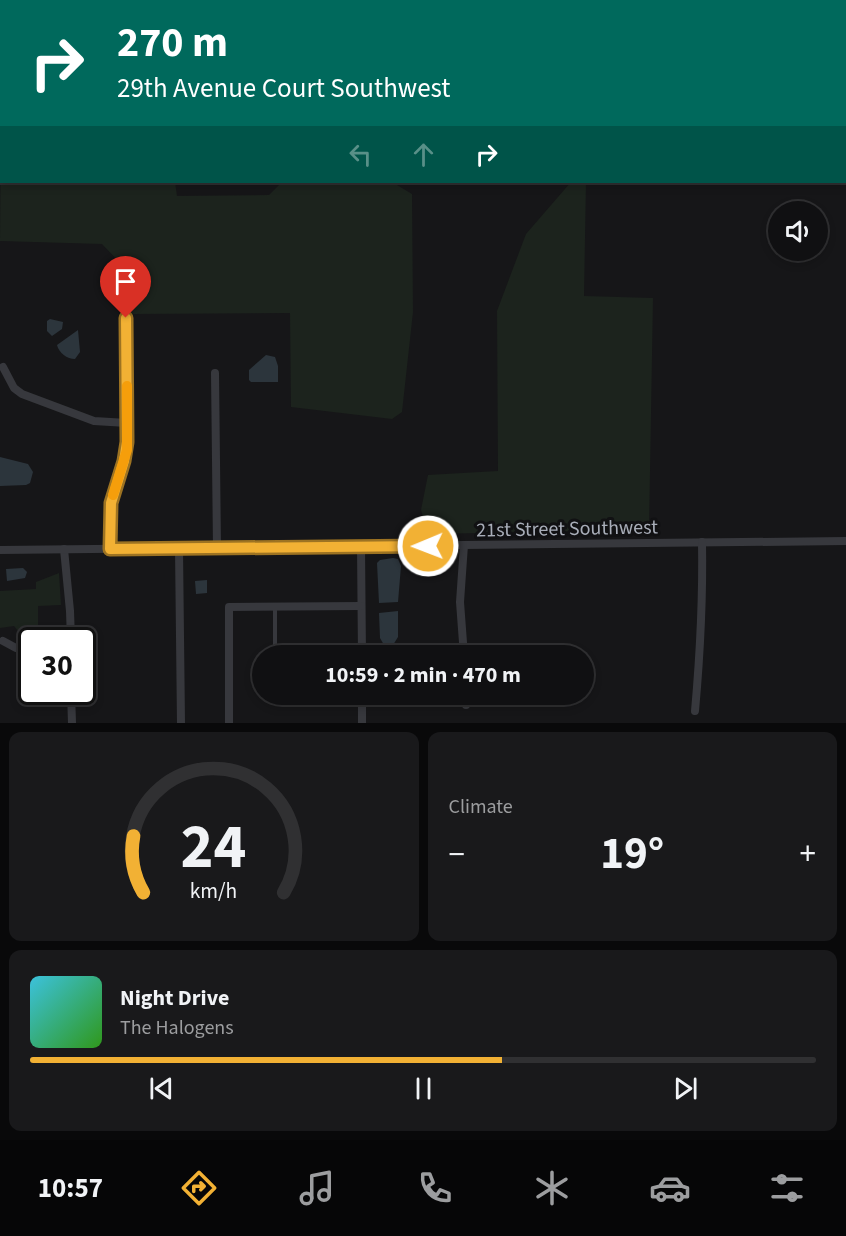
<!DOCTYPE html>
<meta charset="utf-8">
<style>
body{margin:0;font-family:"Source Sans 3",sans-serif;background:#19191b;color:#f1f3f6;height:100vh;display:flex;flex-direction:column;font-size:22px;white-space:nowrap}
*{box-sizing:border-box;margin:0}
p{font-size:20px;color:#9c9d9f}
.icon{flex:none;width:33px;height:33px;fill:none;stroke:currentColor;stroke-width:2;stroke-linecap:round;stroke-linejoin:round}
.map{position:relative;height:723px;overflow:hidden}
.side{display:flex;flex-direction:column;gap:9px;padding:9px;background:#09090a;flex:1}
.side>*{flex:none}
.hud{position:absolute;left:0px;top:0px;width:846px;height:183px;box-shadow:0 3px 9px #0003,0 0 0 2px #303032;background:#00695c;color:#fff;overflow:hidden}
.fabs{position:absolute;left:768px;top:201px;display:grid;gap:12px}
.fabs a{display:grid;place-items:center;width:60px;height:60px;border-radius:50%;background:#101012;box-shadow:0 3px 9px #0003,0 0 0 2px #303032;font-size:30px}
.speed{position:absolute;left:18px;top:627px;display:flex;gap:12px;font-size:30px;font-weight:700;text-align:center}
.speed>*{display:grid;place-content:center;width:78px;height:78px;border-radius:50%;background:#101012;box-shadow:0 3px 9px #0003,0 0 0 2px #303032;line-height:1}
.speed .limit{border:3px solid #111;border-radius:9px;background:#fff;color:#111}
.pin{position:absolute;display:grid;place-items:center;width:51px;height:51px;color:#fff;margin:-62px -26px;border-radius:50% 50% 50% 0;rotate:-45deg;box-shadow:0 0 6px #0007}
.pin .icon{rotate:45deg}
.me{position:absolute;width:66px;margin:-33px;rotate:269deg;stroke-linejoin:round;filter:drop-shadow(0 0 4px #0008)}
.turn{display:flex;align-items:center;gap:21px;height:126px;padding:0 18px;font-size:27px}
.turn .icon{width:78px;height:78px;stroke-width:2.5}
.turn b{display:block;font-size:42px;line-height:51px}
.lanes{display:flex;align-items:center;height:57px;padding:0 18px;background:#0003;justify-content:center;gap:30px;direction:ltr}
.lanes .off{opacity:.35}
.big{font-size:45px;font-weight:700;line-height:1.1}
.side .card{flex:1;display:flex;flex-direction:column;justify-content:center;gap:9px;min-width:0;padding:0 21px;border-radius:12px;background:#19191b}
.side .dial{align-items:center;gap:0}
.dial svg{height:156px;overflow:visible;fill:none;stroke:#303032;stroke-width:7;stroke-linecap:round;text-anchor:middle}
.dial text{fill:#f1f3f6;stroke:none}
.song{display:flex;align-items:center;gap:18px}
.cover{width:72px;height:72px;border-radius:9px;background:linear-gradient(135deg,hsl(190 70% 55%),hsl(110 70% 35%))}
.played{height:6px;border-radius:3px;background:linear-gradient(90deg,#f2b134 60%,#303032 60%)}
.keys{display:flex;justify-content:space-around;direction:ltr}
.heat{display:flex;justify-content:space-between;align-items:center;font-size:33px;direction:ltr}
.side .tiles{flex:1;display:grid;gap:9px;grid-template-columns:1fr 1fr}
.card:last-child{grid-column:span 2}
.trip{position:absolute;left:252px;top:645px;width:342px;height:60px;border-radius:30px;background:#101012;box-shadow:0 3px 9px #0003,0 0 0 2px #303032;font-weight:700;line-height:60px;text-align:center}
.tabs{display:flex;height:96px;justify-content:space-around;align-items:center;background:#060607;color:#9c9d9f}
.tabs .icon{width:42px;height:42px}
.tabs .selected{color:#f2b134}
.tabs b{font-size:27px;color:#f1f3f6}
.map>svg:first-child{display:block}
</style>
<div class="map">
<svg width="846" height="723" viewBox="0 0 846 723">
<rect width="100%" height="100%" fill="#161618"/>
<g fill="#1c231d">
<path d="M1 114 2 182H175L177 196 269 195 282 182H392L412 194 413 312 402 412 392 419 291 407 290 313 131 314 123 266 102 244 0 241Z"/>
<path d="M571 182H586L584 296 653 298 649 530 428 534 421 510 428 475 498 471 497 311 526 234Z"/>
<path d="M59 573 61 605 38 606V640L27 642 14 626 0 628V591L36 589V582Z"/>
</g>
<g fill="#2c353c">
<path d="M50 319 63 322 62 329 52 336 47 331V321Z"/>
<path d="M78 330 80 352 75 359C67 359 59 353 57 345Z"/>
<path d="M266 355 275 357 278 366V382H251L249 380V370Z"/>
<path d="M0 457 28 464 33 472 30 483 26 485 0 486Z"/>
<path d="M393 558 398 559 401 566 398 602 379 603 377 563 380 560Z"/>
<path d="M23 568 27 572 25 578 7 581 6 569Z"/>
<path d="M207 580V593L196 594 195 581Z"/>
<path d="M398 611V637L393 645H384L380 638 379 613Z"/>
</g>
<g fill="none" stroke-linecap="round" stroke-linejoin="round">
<g stroke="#37383d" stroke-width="4">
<path d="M275 651H361"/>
<path d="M275 656V607"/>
</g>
<g stroke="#37383d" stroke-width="8">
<path d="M392 0V2"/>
<path d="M3 367 14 388 22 394 94 421 127 423"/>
<path d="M215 373 217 548"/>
<path d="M464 545 460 602 464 656"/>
<path d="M361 547 362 656"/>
<path d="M64 549 70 611 71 640"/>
<path d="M110 549 111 503 124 461 127 442 126 318"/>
<path d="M179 549 181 723"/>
<path d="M0 550 846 541"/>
<path d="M3 641 16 648 32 649"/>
<path d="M71 692 72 723"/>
<path d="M362 694V723"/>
<path d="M466 694V705"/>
<path d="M695 711C700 655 703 598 702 542"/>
<path d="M229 723V607L361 606"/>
</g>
</g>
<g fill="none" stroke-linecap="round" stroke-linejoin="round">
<g stroke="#9d7322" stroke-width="15">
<path id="route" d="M126 318 127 442 124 461 111 503 110 549 428 546"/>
</g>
<use href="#route" stroke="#f2b134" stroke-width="10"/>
<path stroke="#f59e0b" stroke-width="10" d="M113 495 127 450V386"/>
</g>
<g text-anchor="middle" stroke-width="6" stroke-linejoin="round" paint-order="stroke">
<g font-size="20" fill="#a8adb8" stroke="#111113">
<text transform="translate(567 528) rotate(-1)" y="7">21st Street Southwest</text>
</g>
</g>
</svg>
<div class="fabs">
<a><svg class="icon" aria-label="sound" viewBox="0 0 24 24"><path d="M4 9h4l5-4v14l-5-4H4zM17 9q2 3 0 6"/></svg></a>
</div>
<div class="speed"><div class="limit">30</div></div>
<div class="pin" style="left:126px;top:318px;background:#d93025"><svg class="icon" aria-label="arrive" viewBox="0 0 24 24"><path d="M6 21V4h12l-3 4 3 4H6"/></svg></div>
<svg class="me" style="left:428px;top:546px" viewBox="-20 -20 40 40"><circle r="17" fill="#f2b134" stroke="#fff" stroke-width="3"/><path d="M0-11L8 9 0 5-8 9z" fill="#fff"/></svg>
<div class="trip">10:59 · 2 min · 470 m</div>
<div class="hud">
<div class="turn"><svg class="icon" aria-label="right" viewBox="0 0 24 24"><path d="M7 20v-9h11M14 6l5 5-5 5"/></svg><div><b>270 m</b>29th Avenue Court Southwest</div></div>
<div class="lanes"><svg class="icon off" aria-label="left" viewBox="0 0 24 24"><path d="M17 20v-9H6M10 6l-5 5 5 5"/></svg><svg class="icon off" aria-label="ahead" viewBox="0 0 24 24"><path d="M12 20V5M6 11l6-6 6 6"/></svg><svg class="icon" aria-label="right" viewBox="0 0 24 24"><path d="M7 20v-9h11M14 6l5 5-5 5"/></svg></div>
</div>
</div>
<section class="side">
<div class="tiles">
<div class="card dial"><svg viewBox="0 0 100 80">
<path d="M14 69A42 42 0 1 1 86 69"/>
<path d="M14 69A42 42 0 0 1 9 40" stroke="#f2b134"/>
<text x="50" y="56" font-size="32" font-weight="700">24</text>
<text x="50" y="72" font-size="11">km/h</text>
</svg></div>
<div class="card"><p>Climate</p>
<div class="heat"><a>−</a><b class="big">19°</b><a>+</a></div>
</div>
<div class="card">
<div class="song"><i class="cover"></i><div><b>Night Drive</b><p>The Halogens</p></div></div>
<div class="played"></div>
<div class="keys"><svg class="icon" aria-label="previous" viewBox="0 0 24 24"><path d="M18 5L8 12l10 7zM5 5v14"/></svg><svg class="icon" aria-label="pause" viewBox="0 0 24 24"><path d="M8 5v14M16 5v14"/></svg><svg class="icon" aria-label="next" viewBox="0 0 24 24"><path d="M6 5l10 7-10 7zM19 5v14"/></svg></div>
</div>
</div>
</section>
<nav class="tabs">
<b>10:57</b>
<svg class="icon selected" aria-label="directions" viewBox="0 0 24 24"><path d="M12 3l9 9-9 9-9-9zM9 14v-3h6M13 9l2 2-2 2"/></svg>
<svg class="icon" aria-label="music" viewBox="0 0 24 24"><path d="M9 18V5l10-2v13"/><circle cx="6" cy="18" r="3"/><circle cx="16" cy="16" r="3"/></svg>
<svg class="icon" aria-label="phone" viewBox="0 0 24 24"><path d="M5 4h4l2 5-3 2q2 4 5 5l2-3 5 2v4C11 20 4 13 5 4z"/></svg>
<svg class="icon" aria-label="climate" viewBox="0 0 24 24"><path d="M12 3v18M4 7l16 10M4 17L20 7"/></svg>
<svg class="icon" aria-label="car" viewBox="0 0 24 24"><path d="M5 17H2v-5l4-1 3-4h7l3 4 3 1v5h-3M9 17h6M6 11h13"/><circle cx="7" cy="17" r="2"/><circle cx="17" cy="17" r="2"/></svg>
<svg class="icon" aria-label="filters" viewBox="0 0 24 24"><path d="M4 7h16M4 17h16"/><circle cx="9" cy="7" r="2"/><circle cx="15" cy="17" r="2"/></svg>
</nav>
